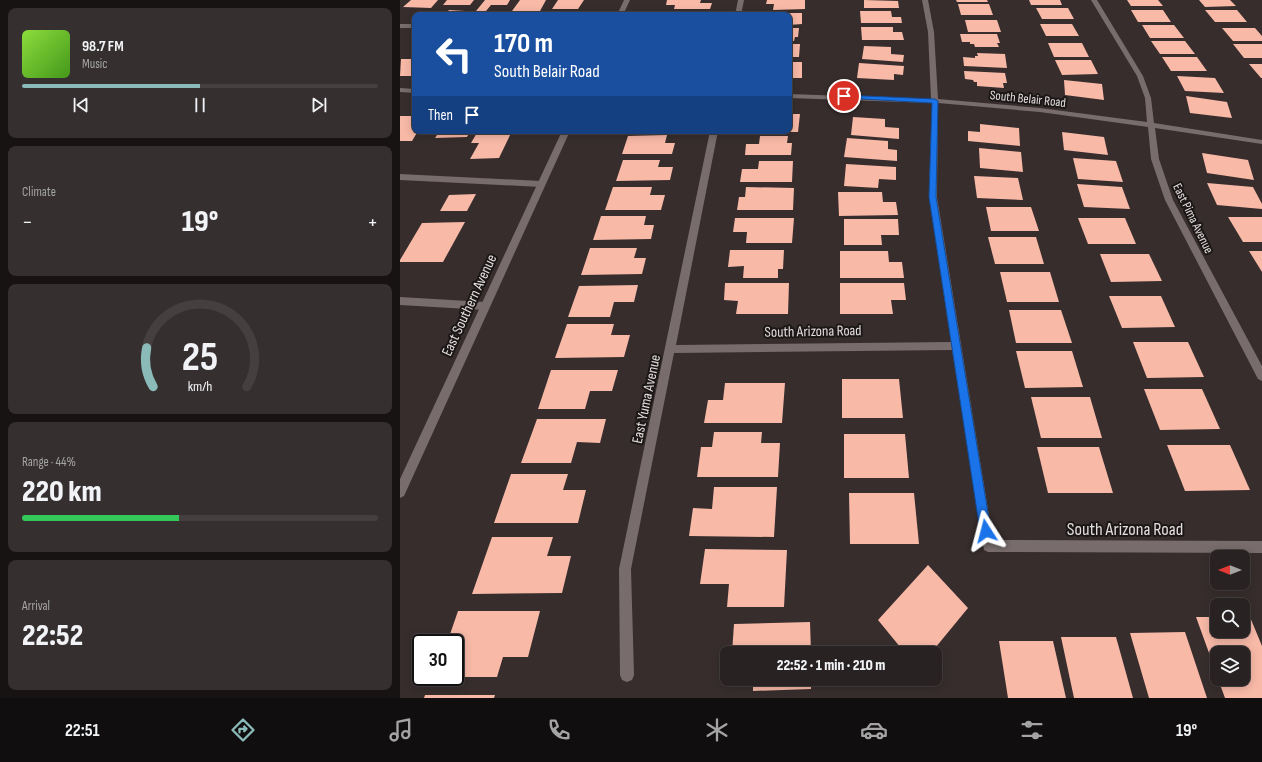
<!DOCTYPE html>
<meta charset="utf-8">
<style>
body{margin:0;font-family:"Sofia Sans Condensed",sans-serif;background:#352f2f;color:#f1f3f6;height:100vh;display:flex;flex-direction:column;font-size:15px;white-space:nowrap}
*{box-sizing:border-box;margin:0}
p{font-size:13px;color:#a5a4a5}
.icon{flex:none;width:22px;height:22px;fill:none;stroke:currentColor;stroke-width:2;stroke-linecap:round;stroke-linejoin:round}
.map{position:relative;flex:1;overflow:hidden}
.sheet{display:flex;flex-direction:column;gap:8px;padding:8px;background:#171313;width:400px}
.sheet>*{flex:none}
.banner{position:absolute;left:12px;top:12px;width:380px;height:122px;border-radius:8px;box-shadow:0 2px 10px #0003,0 0 0 1px #453f40;background:#1a4fa0;color:#fff;overflow:hidden}
.needle{width:26px;rotate:270deg}
.tools{position:absolute;left:810px;top:550px;display:grid;gap:8px}
.tools a{display:grid;place-items:center;width:40px;height:40px;border-radius:8px;background:#292222;box-shadow:0 2px 10px #0003,0 0 0 1px #453f40;font-size:20px}
.speed{position:absolute;left:12px;top:634px;display:flex;gap:8px;font-size:20px;font-weight:700;text-align:center}
.speed>*{display:grid;place-content:center;width:52px;height:52px;border-radius:50%;background:#292222;box-shadow:0 2px 10px #0003,0 0 0 1px #453f40;line-height:1}
.speed .limit{border:2px solid #111;border-radius:6px;background:#fff;color:#111}
.pin{position:absolute;display:grid;place-items:center;width:34px;height:34px;color:#fff;margin:-17px;border:2px solid #fff;border-radius:50%;box-shadow:0 1px 4px #0007}
.me{position:absolute;width:44px;margin:-22px;rotate:351deg;stroke-linejoin:round;filter:drop-shadow(0 0 3px #0008)}
.turn{display:flex;align-items:center;gap:14px;height:84px;padding:0 16px;font-size:18px}
.turn .icon{width:52px;height:52px;stroke-width:2.5}
.turn b{display:block;font-size:28px;line-height:34px}
.then{display:flex;align-items:center;height:38px;padding:0 16px;background:#0003;gap:8px;font-size:15px}
.big{font-size:30px;font-weight:800;line-height:1.1}
.sheet .widget{flex:1;display:flex;flex-direction:column;justify-content:center;gap:6px;min-width:0;padding:0 14px;border-radius:8px;background:#352f2f}
.sheet .dial{align-items:center;gap:0}
.dial svg{height:104px;overflow:visible;fill:none;stroke:#453f40;stroke-width:7;stroke-linecap:round;text-anchor:middle}
.dial text{fill:#f1f3f6;stroke:none}
.song{display:flex;align-items:center;gap:12px}
.cover{width:48px;height:48px;border-radius:6px;background:linear-gradient(135deg,hsl(90 70% 55%),hsl(100 70% 35%))}
.played{height:4px;border-radius:2px;background:linear-gradient(90deg,#8bbbb9 50%,#453f40 50%)}
.keys{display:flex;justify-content:space-around;direction:ltr}
.heat{display:flex;justify-content:space-between;align-items:center;font-size:22px;direction:ltr}
.charge{height:6px;border-radius:3px;background:linear-gradient(90deg,#34c759 44%,#453f40 0)}
.trip{position:absolute;left:320px;top:646px;width:222px;height:40px;border-radius:8px;background:#292222;box-shadow:0 2px 10px #0003,0 0 0 1px #453f40;font-weight:800;line-height:40px;text-align:center}
.menu{display:flex;height:64px;justify-content:space-around;align-items:center;background:#100e0e;color:#a5a4a5}
.menu .icon{width:28px;height:28px}
.menu .selected{color:#8bbbb9}
.menu b{font-size:18px;color:#f1f3f6}
main{display:flex;flex:1;min-height:0}
.map>svg:first-child{display:block}
</style>
<main>
<section class="sheet">
<div class="widget">
<div class="song"><i class="cover"></i><div><b>98.7 FM</b><p>Music</p></div></div>
<div class="played"></div>
<div class="keys"><svg class="icon" aria-label="previous" viewBox="0 0 24 24"><path d="M18 5L8 12l10 7zM5 5v14"/></svg><svg class="icon" aria-label="pause" viewBox="0 0 24 24"><path d="M8 5v14M16 5v14"/></svg><svg class="icon" aria-label="next" viewBox="0 0 24 24"><path d="M6 5l10 7-10 7zM19 5v14"/></svg></div>
</div>
<div class="widget"><p>Climate</p>
<div class="heat"><a>−</a><b class="big">19°</b><a>+</a></div>
</div>
<div class="widget dial"><svg viewBox="0 0 100 80">
<path d="M14 69A42 42 0 1 1 86 69"/>
<path d="M14 69A42 42 0 0 1 9 39" stroke="#8bbbb9"/>
<text x="50" y="56" font-size="32" font-weight="700">25</text>
<text x="50" y="72" font-size="11">km/h</text>
</svg></div>
<div class="widget"><p>Range · 44%</p><b class="big">220 km</b><div class="charge"></div></div>
<div class="widget"><p>Arrival</p><b class="big">22:52</b></div>
</section>
<div class="map">
<svg width="862" height="698" viewBox="0 0 862 698">
<rect width="100%" height="100%" fill="#372d2d"/>
<g fill="#f8b9a7">
<path d="M11 0H38L31 8 3 7Z"/>
<path d="M47 0H74L70 5H43Z"/>
<path d="M85 0H110L107 5H91L86 11H76Z"/>
<path d="M120 0H146L140 11H112Z"/>
<path d="M158 0H184L178 9H152Z"/>
<path d="M267 0H301L300 3H312L310 9H274L275 5H266Z"/>
<path d="M367 0H405V9L373 10 374 4H366Z"/>
<path d="M464 0 498 1 499 8H464Z"/>
<path d="M556 0H587L588 2H557Z"/>
<path d="M629 0H660L662 5H631Z"/>
<path d="M727 0H758L763 6H731Z"/>
<path d="M799 0H830L836 6 805 7Z"/>
<path d="M558 4H589L593 15H561Z"/>
<path d="M636 8H668L674 19H642Z"/>
<path d="M49 10 65 11 62 15H45Z"/>
<path d="M731 10H763L771 22H738Z"/>
<path d="M805 10H837L847 22H815Z"/>
<path d="M460 11H491L492 17H501L502 23H461Z"/>
<path d="M274 13H303L302 15H273Z"/>
<path d="M363 13H402V24L389 25V15H363Z"/>
<path d="M565 20H597L601 32H568Z"/>
<path d="M640 24H672L679 36H646Z"/>
<path d="M742 25H774L784 38H750Z"/>
<path d="M461 27H493V32H502L504 40H462Z"/>
<path d="M389 28H399L398 37H395L394 41H389Z"/>
<path d="M822 28H855L862 36V41H833Z"/>
<path d="M560 34H597L600 43H597L599 47H575L574 44H570V42H562Z"/>
<path d="M751 41H785L795 54H760Z"/>
<path d="M648 43H682L689 57H654Z"/>
<path d="M389 44H400L399 57H389Z"/>
<path d="M833 44H862V58H844Z"/>
<path d="M464 46 491 47V54L504 55 503 62 462 59Z"/>
<path d="M577 53 605 54 607 68 564 66 563 57 575 58V56H578Z"/>
<path d="M762 57H797L807 71H771Z"/>
<path d="M1 59H15L14 76H0Z"/>
<path d="M655 60H691L698 74 662 75Z"/>
<rect x="389" y="62" width="13" height="16"/>
<path d="M459 63 504 66 503 75 494 74V80L457 78Z"/>
<path d="M849 64H862V78H861Z"/>
<path d="M564 71 605 73 607 83H603L604 88 577 86V82H574L573 80 565 79Z"/>
<path d="M777 76 815 78 824 93 785 91Z"/>
<path d="M664 80 702 84 704 100 665 95Z"/>
<path d="M786 96 827 102 832 118 790 113Z"/>
<path d="M389 114H400L398 132H389Z"/>
<path d="M0 116H15V131H18L12 141H0Z"/>
<path d="M453 117 485 119V127L499 128V139L451 135Z"/>
<path d="M580 124 619 128 620 146 568 141V131L580 132Z"/>
<path d="M30 131H70L67 137 35 138 37 135H27Z"/>
<path d="M78 131H112L99 158 70 159 79 143H71Z"/>
<path d="M662 132 704 137 708 155 664 150Z"/>
<path d="M267 135 265 143H275L272 154H222L228 136Z"/>
<path d="M360 136H388L387 143H392L391 155H345L346 144H359Z"/>
<path d="M447 138 488 141V149L497 150V161L444 157Z"/>
<path d="M579 148 621 152 623 172 580 168Z"/>
<path d="M802 153 848 160 854 180 807 173Z"/>
<path d="M673 158 716 161 723 182 678 179Z"/>
<path d="M223 160H260L258 167H273L270 180 216 181Z"/>
<path d="M359 161H393L392 182H340L342 169H358Z"/>
<path d="M446 164 496 167V180L479 179 478 188 444 186Z"/>
<path d="M574 176 618 178 623 200 577 198Z"/>
<path d="M807 183 853 187 862 204V209L817 205Z"/>
<path d="M677 184 722 187 730 209 684 207Z"/>
<path d="M213 187H252L250 195H265L261 210H205Z"/>
<path d="M346 187 394 188 393 210H337L339 197H345Z"/>
<path d="M438 192H482L483 202H496L498 215 439 216Z"/>
<path d="M76 194 67 211H40L49 195Z"/>
<path d="M586 207H631L639 231H591Z"/>
<path d="M201 216H246L244 225H254L251 239 193 240Z"/>
<path d="M828 217H862V242H843Z"/>
<path d="M335 218H394L392 243H346L347 232H333Z"/>
<path d="M678 218H725L736 244H688Z"/>
<path d="M444 219H498L499 235H481L482 245H444Z"/>
<path d="M65 222 43 262H0V260L22 223Z"/>
<path d="M588 237H636L644 264H595Z"/>
<path d="M190 248H237L234 258H246L242 274 181 275Z"/>
<path d="M330 250H384L383 269H378V278H343L344 266 328 267Z"/>
<path d="M440 251H488L489 262H502L504 278H440Z"/>
<path d="M849 251H862V272Z"/>
<path d="M700 254H749L762 281 711 282Z"/>
<path d="M600 272H650L659 302H607Z"/>
<path d="M325 283H389L388 314H336L338 301 324 300Z"/>
<path d="M440 283H504L506 300H491L493 314H440Z"/>
<path d="M238 285 234 302H214L210 317H168L179 286Z"/>
<path d="M709 296H761L775 327 722 328Z"/>
<path d="M609 310H661L672 343H616Z"/>
<path d="M167 324H214L211 335H230L224 357 155 358Z"/>
<path d="M733 342H788L804 377 747 378Z"/>
<path d="M616 351H672L683 387 625 388Z"/>
<path d="M151 370H218L212 391H190L185 409H138Z"/>
<path d="M442 379H499L503 418H442Z"/>
<path d="M325 383H385L382 423H304L308 400H323Z"/>
<path d="M744 389H802L820 429 760 430Z"/>
<path d="M631 397H690L702 438H641Z"/>
<path d="M137 419H206L200 443 177 442 171 463H121Z"/>
<path d="M314 432H362L361 443H380L378 477H297L301 447H312Z"/>
<path d="M444 434H505L509 478H444Z"/>
<path d="M767 445H830L850 490 785 491Z"/>
<path d="M637 447H699L713 493H648Z"/>
<path d="M111 474H168L163 490H186L178 523H94Z"/>
<path d="M314 487H377L374 537 289 536 293 508 312 509Z"/>
<path d="M449 493H514L519 544H450Z"/>
<path d="M92 537H153L147 556H171L162 593 72 594Z"/>
<path d="M305 549 387 550 384 607H327L329 584H300Z"/>
<path d="M528 565 568 608 531 653H505L478 620Z"/>
<path d="M58 611H140L128 657H103L97 677H55V643H47Z"/>
<path d="M796 617H817V631H843V617H850L862 646V698H825L818 679H843V653H817V675Z"/>
<path d="M410 622 411 653H332L334 624Z"/>
<path d="M785 632 807 698H749L730 633Z"/>
<path d="M661 637H716L733 698H674Z"/>
<path d="M599 641H653L666 698H608Z"/>
<path d="M353 679H411V689L353 691Z"/>
<path d="M25 695H95L94 698H24Z"/>
</g>
<g fill="none" stroke-linecap="round" stroke-linejoin="round">
<g fill="#786c6c" fill-rule="evenodd">
<rect x="0" y="24" width="15" height="4"/>
<path d="M0 174 141 181 145 184 141 187 0 180Z"/>
</g>
<g fill="#786c6c" fill-rule="evenodd">
<path d="M338 0H344L341 15H335Z"/>
<path d="M522 0H528L534 32 538 99 640 108 747 122 745 98 737 76 691 0H697L743 76 751 98 754 123 862 140V144L755 128 759 159 773 200 862 366V381L858 379 765 200 751 159 748 127 640 112 538 103 537 197 593 540 862 541V553L588 552 584 550 552 350 274 353 231 569 234 675 232 680 227 682 222 680 220 675 219 569 310 131H318L276 345 551 342 529 197 532 103 389 98V94L531 99 528 32Z"/>
<path d="M0 88 15 89V93L0 92Z"/>
<path d="M0 297 85 302 88 303 90 306 88 309 85 310 0 305Z"/>
</g>
<g fill="#786c6c" fill-rule="evenodd">
<path d="M224 0H230L223 15H217Z"/>
<path d="M162 131H170L4 496 0 498V479Z"/>
</g>
</g>
<path fill="#1a73e8" stroke="#114b97" d="M442 95 535 99 538 101 536 197 591 531 590 535 586 536 582 535 580 531 529 197 532 103 444 98 441 96Z"/>
<g text-anchor="middle" stroke-width="4" stroke-linejoin="round" paint-order="stroke">
<g font-size="13" fill="#e5dede" stroke="#1b1717">
<text transform="translate(628 98) rotate(6)" y="5">South Belair Road</text>
<text transform="translate(794 218) rotate(64)" y="5">East Pima Avenue</text>
</g>
<g font-size="15" fill="#e5dede" stroke="#1b1717">
<text transform="translate(69 305) rotate(-65)" y="5">East Southern Avenue</text>
<text transform="translate(413 331) rotate(-1)" y="5">South Arizona Road</text>
<text transform="translate(246 399) rotate(-78)" y="5">East Yuma Avenue</text>
</g>
<g font-size="18" fill="#e5dede" stroke="#1b1717">
<text x="725" y="535">South Arizona Road</text>
</g>
</g>
</svg>
<div class="tools">
<a><svg class="needle" viewBox="-14 -14 28 28"><path d="M0-13l5 13h-10z" fill="#e53935"/><path d="M0 13l5-13h-10z" fill="#a5a4a5"/></svg></a>
<a><svg class="icon" aria-label="search" viewBox="0 0 24 24"><circle cx="10" cy="10" r="6"/><path d="M15 15l6 6"/></svg></a>
<a><svg class="icon" aria-label="layers" viewBox="0 0 24 24"><path d="M12 4l9 5-9 5-9-5zM3 14l9 5 9-5"/></svg></a>
</div>
<div class="speed"><div class="limit">30</div></div>
<div class="pin" style="left:444px;top:96px;background:#d93025"><svg class="icon" aria-label="arrive" viewBox="0 0 24 24"><path d="M6 21V4h12l-3 4 3 4H6"/></svg></div>
<svg class="me" style="left:586px;top:531px" viewBox="-20 -20 40 40"><path d="M0-17L14 15 0 8-14 15z" fill="#1a73e8" stroke="#fff" stroke-width="4"/></svg>
<div class="trip">22:52 · 1 min · 210 m</div>
<div class="banner">
<div class="turn"><svg class="icon" aria-label="left" viewBox="0 0 24 24"><path d="M17 20v-9H6M10 6l-5 5 5 5"/></svg><div><b>170 m</b>South Belair Road</div></div>
<div class="then">Then<svg class="icon" aria-label="arrive" viewBox="0 0 24 24"><path d="M6 21V4h12l-3 4 3 4H6"/></svg></div>
</div>
</div>
</main>
<nav class="menu">
<b>22:51</b>
<svg class="icon selected" aria-label="directions" viewBox="0 0 24 24"><path d="M12 3l9 9-9 9-9-9zM9 14v-3h6M13 9l2 2-2 2"/></svg>
<svg class="icon" aria-label="music" viewBox="0 0 24 24"><path d="M9 18V5l10-2v13"/><circle cx="6" cy="18" r="3"/><circle cx="16" cy="16" r="3"/></svg>
<svg class="icon" aria-label="phone" viewBox="0 0 24 24"><path d="M5 4h4l2 5-3 2q2 4 5 5l2-3 5 2v4C11 20 4 13 5 4z"/></svg>
<svg class="icon" aria-label="climate" viewBox="0 0 24 24"><path d="M12 3v18M4 7l16 10M4 17L20 7"/></svg>
<svg class="icon" aria-label="car" viewBox="0 0 24 24"><path d="M5 17H2v-5l4-1 3-4h7l3 4 3 1v5h-3M9 17h6M6 11h13"/><circle cx="7" cy="17" r="2"/><circle cx="17" cy="17" r="2"/></svg>
<svg class="icon" aria-label="filters" viewBox="0 0 24 24"><path d="M4 7h16M4 17h16"/><circle cx="9" cy="7" r="2"/><circle cx="15" cy="17" r="2"/></svg>
<b>19°</b>
</nav>
